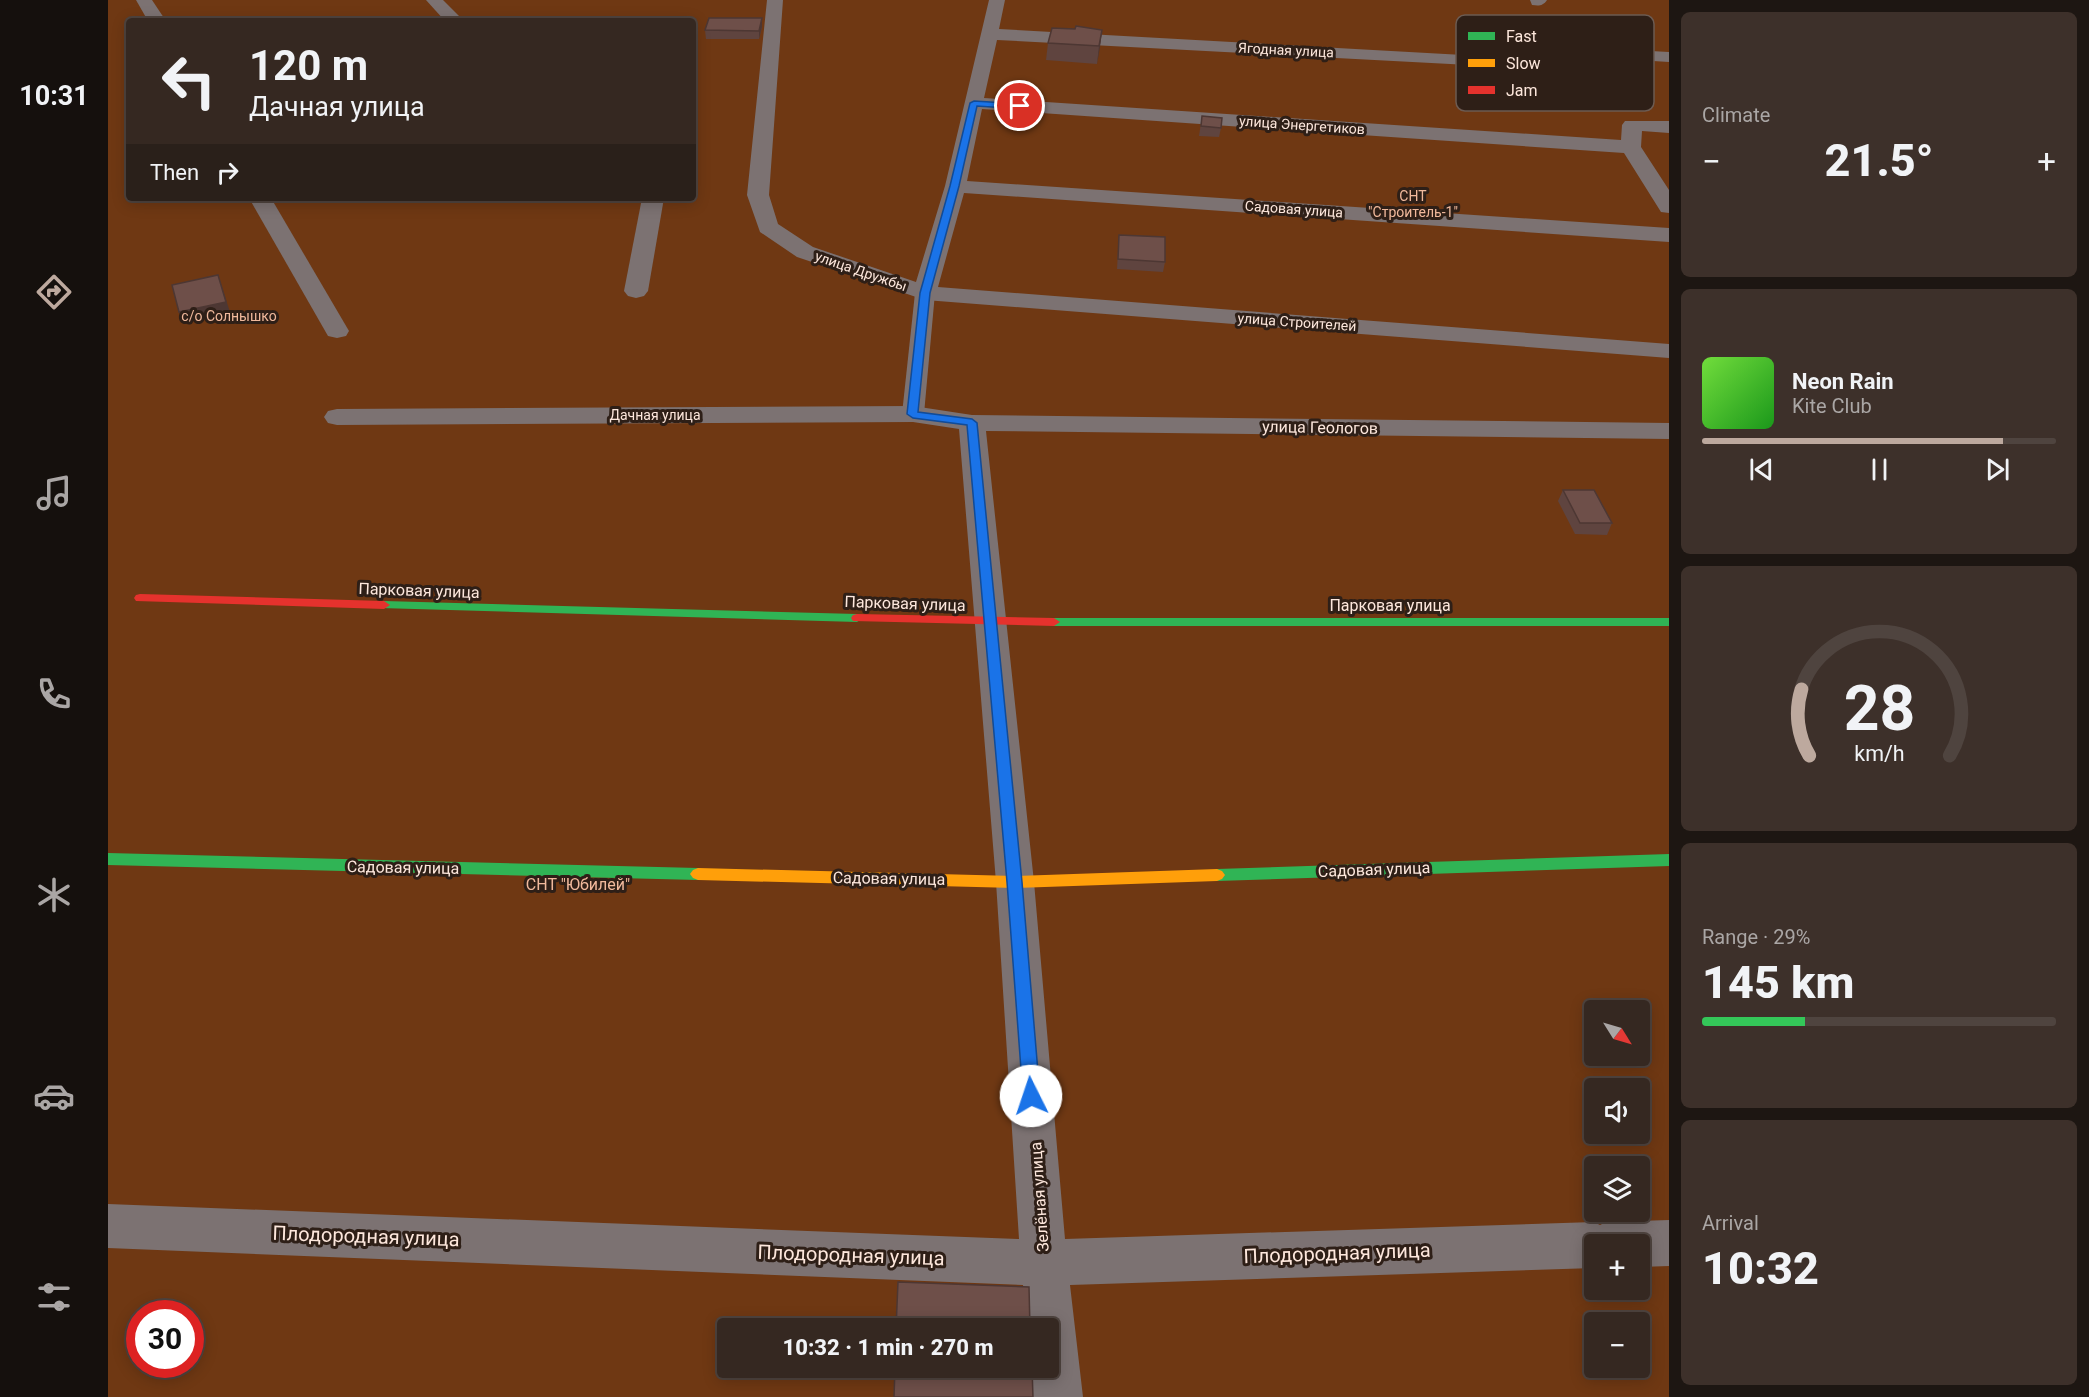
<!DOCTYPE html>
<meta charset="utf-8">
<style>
body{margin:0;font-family:Roboto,sans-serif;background:#3d302a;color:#f1f3f6;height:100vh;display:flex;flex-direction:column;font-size:22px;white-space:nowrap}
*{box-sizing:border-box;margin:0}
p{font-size:20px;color:#aaa6a5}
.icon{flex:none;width:33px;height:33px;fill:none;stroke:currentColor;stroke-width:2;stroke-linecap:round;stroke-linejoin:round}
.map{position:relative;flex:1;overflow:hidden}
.sheet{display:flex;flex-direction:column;gap:12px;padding:12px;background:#1d1612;width:420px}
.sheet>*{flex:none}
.top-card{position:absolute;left:18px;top:18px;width:570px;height:183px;border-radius:6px;box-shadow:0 3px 15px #0003,0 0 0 2px #4f443f;background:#352821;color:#f1f3f6;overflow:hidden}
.needle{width:39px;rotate:127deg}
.controls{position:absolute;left:1476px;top:1000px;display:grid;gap:12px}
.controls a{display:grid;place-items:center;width:66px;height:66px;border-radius:6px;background:#352821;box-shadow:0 3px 15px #0003,0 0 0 2px #4f443f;font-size:30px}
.speed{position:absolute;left:18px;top:1300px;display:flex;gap:12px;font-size:30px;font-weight:700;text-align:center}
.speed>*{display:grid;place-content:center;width:78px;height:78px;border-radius:50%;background:#352821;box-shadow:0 3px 15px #0003,0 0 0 2px #4f443f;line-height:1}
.speed .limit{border:9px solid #d22;background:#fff;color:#111}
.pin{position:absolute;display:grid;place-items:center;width:51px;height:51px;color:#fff;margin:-26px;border:3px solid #fff;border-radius:50%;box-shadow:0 2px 6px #0007}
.me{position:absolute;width:66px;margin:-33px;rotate:356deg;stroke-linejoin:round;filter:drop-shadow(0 0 4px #0008)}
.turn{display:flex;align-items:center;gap:21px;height:126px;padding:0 24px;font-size:27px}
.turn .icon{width:78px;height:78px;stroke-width:2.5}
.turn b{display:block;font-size:42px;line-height:51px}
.then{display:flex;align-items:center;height:57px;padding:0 24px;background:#0003;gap:12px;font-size:22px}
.big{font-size:45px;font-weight:800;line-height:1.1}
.sheet .tile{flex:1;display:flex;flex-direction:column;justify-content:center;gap:9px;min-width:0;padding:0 21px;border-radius:9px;background:#3d302a}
.sheet .dial{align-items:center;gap:0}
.dial svg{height:156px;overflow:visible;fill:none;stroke:#4f443f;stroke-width:7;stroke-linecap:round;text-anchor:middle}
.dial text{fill:#f1f3f6;stroke:none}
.song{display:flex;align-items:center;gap:18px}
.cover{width:72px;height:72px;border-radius:9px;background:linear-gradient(135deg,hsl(100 70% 55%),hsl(120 70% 35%))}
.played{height:6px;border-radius:3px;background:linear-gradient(90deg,#bda99e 85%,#4f443f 85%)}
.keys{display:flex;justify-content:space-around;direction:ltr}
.heat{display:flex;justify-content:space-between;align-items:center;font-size:33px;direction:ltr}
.charge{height:9px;border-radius:4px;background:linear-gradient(90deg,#34c759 29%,#4f443f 0)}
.trip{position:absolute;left:609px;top:1318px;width:342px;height:60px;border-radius:6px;background:#352821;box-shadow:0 3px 15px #0003,0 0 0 2px #4f443f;font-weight:800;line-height:60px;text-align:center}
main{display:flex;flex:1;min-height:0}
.tab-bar{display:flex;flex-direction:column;width:108px;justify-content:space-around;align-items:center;background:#15100d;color:#aaa6a5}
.tab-bar .icon{width:42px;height:42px}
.tab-bar .current{color:#bda99e}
.tab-bar b{font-size:27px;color:#f1f3f6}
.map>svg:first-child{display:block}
</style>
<main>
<nav class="tab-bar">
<b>10:31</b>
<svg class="icon current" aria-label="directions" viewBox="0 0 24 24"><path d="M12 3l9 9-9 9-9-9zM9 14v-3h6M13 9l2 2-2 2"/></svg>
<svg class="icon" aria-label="music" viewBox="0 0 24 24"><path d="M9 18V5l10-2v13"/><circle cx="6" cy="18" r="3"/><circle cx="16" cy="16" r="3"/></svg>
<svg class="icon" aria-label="phone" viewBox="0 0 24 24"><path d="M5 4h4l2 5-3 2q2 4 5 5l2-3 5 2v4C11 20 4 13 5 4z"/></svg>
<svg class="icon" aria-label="climate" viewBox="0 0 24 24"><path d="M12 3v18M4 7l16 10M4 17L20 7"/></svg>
<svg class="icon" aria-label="car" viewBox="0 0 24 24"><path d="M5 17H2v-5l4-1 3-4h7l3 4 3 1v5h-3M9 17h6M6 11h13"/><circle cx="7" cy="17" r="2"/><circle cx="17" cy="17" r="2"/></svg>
<svg class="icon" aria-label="filters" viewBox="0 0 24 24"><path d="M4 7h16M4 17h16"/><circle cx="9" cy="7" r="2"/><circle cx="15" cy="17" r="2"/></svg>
</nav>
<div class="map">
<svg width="1561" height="1397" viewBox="0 0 1561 1397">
<rect width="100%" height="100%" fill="#47362c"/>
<path fill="#6f3813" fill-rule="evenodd" d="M0 0H1561V1397H0ZM21 21H585V198H21ZM1486 1011H1532V1056H1486ZM1486 1089H1532V1134H1486ZM1486 1167H1532V1212H1486ZM1486 1245H1532V1290H1486ZM32 1314H82V1365H32ZM1486 1323H1532V1368H1486ZM620 1329H940V1368H620Z"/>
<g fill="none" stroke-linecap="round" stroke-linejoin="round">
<g fill="#7c7272" fill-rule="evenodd">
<path d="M1487 49 1494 53 1479 69H1469L1467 66C1471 59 1479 51 1487 49Z"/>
<path d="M817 287 824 289 827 293 816 414 813 419 805 420 797 419 794 414 807 293 810 289Z"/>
</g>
<g fill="#7c7272" fill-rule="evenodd">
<path d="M28 0H44L58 21H40Z"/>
<path d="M318 0H335L356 21H337Z"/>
<path d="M659 0H675L661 195 670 224 705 247 808 282 837 186 881 0H897L891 29 1480 62 1483 66 1480 70 1474 71 889 40 876 98 1513 140 1514 125 1517 121H1561V133L1534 131 1533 147 1561 190V213L1553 212 1516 153 874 109 859 181 1561 228V242L856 193 830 287 1561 344V358L817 300 689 257 652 232 639 195Z"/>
<path d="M1422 0H1439C1435 6 1431 6 1424 5Z"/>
<path d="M1487 48 1561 52V62L1481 57 1478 53 1481 49Z"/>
<path d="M141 198H163L241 331 238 336 229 338 220 336Z"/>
<path d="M534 198H556L540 291 536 296 528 298 520 296 516 291Z"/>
<path d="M805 406 864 415 1561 423V439L878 431 926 882 957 1239 1486 1222 1492 1225 1498 1222 1561 1220V1266L1532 1267V1245H1486V1268L962 1285 975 1397H925L923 1368H940V1329H919L915 1285 0 1248V1204L911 1239 888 882 851 429 805 422 229 425 220 423 216 417 220 411 229 409Z"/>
</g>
<g fill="#30b455" fill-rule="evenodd">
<path d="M276 601 749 614 755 618 749 622 272 608 270 605 272 602Z"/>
<path d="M946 618H1561V626H946L940 622Z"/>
<path d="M0 853 590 868 595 870 598 874 595 878 590 880 0 865Z"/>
<path d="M1561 854V866L1109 881 1104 879 1101 875 1104 871 1109 869Z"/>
</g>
<path fill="#ff9f0a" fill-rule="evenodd" d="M590 868 907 876 1109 869 1114 871 1117 875 1114 879 1109 881 907 888 590 880 585 878 582 874 585 870Z"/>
<g fill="#e5322d" fill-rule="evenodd">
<path d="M32 594 276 601 282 605 276 609 28 601 26 598 28 595Z"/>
<path d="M749 614 946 618 952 622 946 626 745 621 743 618 745 615Z"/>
</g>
</g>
<g fill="#5f443f">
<path d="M654 27 651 39H598L597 30Z"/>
<path d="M994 30 989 64 938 60 940 43Z"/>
<path d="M1094 116 1113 128 1111 137 1091 136Z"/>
<path d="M1011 235 1057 262 1055 272 1009 269Z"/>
<path d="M1455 490 1504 523 1499 535 1467 534 1450 501Z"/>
</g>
<g fill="#4d3733">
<path d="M654 18V27L651 39V31Z"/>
<path d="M994 30 992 47 989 64 991 46Z"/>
<path d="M110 275 122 312 75 323 71 312Z"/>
</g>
<g fill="#6e4f49" stroke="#4d3733" stroke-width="1.5">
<path d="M325 18 327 21H307Z"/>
<path d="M601 18H654L651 31 597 30Z"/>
<path d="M968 26 994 30 991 46 940 43 944 28 967 29Z"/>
<path d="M1094 116 1114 118 1113 128 1093 126Z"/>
<path d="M1011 235 1057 237V262L1010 259Z"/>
<path d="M110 275 118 302 71 312 64 285Z"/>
<path d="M1455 490H1486L1504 523H1472Z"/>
<path d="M790 1282 921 1287 922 1329H788Z"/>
<path d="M787 1368H924L925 1397H786Z"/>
</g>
<path fill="#1a73e8" stroke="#114b97" stroke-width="1.5" d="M866 101 912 104 916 106 912 109 869 106 851 186 822 293 810 412 864 419 869 423 914 882 932 1096 930 1102 923 1104 917 1102 915 1096 899 882 859 425 805 418 799 414 812 293 842 186 862 103Z"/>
<g text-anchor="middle" stroke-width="6" stroke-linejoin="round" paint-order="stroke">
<g font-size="14" fill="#fde7dc" stroke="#2e1f17">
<text transform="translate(1178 50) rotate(3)" y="5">Ягодная улица</text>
<text transform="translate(1194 125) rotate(4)" y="5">улица Энергетиков</text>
<text transform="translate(1186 209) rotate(4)" y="5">Садовая улица</text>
<text transform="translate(753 271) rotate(19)" y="5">улица Дружбы</text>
<text transform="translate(1189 322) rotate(4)" y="5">улица Строителей</text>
<text x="547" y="420">Дачная улица</text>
</g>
<g font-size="14" fill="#f1b99c" stroke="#2e1f17">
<text x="1305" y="201">СНТ<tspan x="1305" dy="16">"Строитель-1"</tspan></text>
<text x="121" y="321">с/о Солнышко</text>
</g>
<g font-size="16" fill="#fde7dc" stroke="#2e1f17">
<text transform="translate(1212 427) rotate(1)" y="6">улица Геологов</text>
<text transform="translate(311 590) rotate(2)" y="6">Парковая улица</text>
<text transform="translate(797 603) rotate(2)" y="6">Парковая улица</text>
<text x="1282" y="611">Парковая улица</text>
<text transform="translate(295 867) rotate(1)" y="6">Садовая улица</text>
<text transform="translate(1266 869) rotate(-2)" y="6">Садовая улица</text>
<text transform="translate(781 878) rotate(1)" y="6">Садовая улица</text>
<text transform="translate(931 1197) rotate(-94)" y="6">Зелёная улица</text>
</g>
<g font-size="16" fill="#f1b99c" stroke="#2e1f17">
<text x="470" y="890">СНТ "Юбилей"</text>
</g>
<g font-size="20" fill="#fde7dc" stroke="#2e1f17">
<text transform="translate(258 1236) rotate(2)" y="7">Плодородная улица</text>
<text transform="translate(1229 1253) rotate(-2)" y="7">Плодородная улица</text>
<text transform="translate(743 1255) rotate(2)" y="7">Плодородная улица</text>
</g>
</g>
<rect x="1348" y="15" width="198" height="96" rx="9" fill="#2e1f17" stroke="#6c5b52" stroke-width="1.5"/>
<rect x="1360" y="32" width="27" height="8" fill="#30b455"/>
<rect x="1360" y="59" width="27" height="8" fill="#ff9f0a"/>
<rect x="1360" y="86" width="27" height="8" fill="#e5322d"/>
<g font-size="16" fill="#fde7dc">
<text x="1398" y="42">Fast</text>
<text x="1398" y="69">Slow</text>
<text x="1398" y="96">Jam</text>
</g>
</svg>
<div class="controls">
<a><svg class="needle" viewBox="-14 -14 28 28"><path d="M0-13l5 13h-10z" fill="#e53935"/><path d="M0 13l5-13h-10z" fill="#aaa6a5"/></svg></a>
<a><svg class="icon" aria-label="sound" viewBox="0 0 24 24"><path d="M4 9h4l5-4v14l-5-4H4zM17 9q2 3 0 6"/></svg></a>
<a><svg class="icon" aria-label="layers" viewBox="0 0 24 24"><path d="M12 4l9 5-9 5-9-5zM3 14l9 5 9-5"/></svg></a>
<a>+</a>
<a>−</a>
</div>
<div class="speed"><div class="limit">30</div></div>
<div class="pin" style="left:912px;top:106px;background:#d93025"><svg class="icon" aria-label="arrive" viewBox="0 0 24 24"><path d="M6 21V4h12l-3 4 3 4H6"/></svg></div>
<svg class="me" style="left:923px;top:1096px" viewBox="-20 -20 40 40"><circle r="19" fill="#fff"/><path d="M0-13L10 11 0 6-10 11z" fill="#1a73e8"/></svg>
<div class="trip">10:32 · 1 min · 270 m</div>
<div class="top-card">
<div class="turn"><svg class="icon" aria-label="left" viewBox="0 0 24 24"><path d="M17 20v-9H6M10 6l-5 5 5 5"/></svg><div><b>120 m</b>Дачная улица</div></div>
<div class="then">Then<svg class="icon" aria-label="right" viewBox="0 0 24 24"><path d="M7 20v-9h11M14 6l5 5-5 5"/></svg></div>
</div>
</div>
<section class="sheet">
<div class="tile"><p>Climate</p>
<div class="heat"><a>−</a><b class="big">21.5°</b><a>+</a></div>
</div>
<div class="tile">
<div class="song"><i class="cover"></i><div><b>Neon Rain</b><p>Kite Club</p></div></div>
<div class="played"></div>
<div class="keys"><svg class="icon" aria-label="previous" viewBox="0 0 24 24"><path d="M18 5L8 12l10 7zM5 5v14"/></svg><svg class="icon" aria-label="pause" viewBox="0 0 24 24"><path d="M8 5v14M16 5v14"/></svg><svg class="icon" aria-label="next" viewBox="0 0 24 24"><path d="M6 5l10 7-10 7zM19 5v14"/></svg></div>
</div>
<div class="tile dial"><svg viewBox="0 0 100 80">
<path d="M14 69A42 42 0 1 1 86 69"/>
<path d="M14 69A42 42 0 0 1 10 35" stroke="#bda99e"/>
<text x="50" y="56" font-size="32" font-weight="700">28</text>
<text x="50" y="72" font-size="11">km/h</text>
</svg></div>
<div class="tile"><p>Range · 29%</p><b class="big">145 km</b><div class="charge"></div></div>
<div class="tile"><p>Arrival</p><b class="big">10:32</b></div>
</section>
</main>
